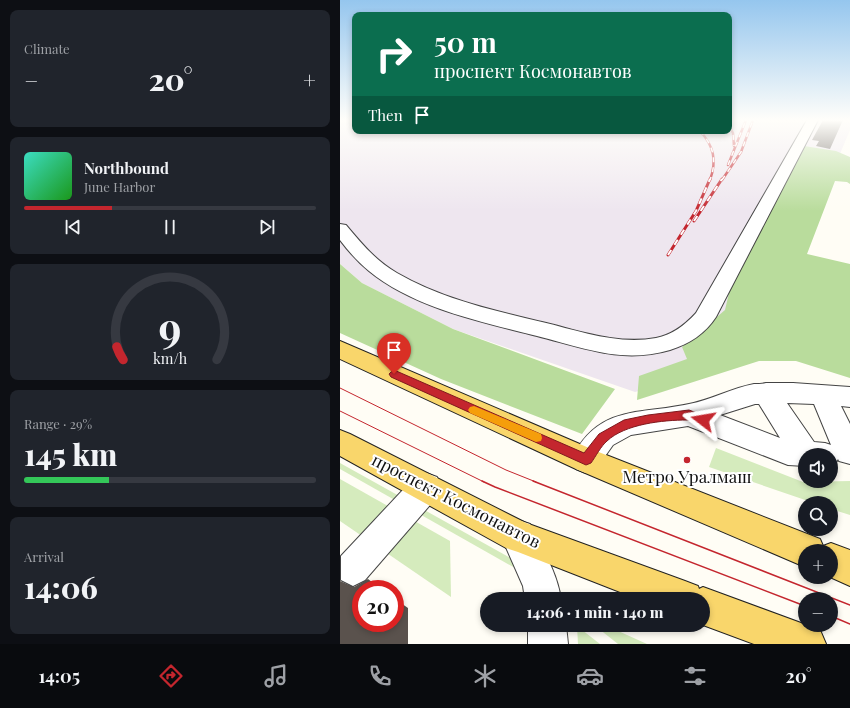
<!DOCTYPE html>
<meta charset="utf-8">
<style>
body{margin:0;font-family:"Playfair Display",serif;background:#20242c;color:#f1f3f6;height:100vh;display:flex;flex-direction:column;font-size:15px;white-space:nowrap}
*{box-sizing:border-box;margin:0}
p{font-size:13px;color:#9ea1a6}
.icon{flex:none;width:22px;height:22px;fill:none;stroke:currentColor;stroke-width:2;stroke-linecap:round;stroke-linejoin:round}
.map{position:relative;flex:1;overflow:hidden}
.drawer{display:flex;flex-direction:column;gap:10px;padding:10px;background:#0d0f14;width:340px}
.drawer>*{flex:none}
.guide{position:absolute;left:12px;top:12px;width:380px;height:122px;border-radius:8px;box-shadow:0 2px 6px #0003;background:#0b6e4f;color:#fff;overflow:hidden}
.tools{position:absolute;left:458px;top:448px;display:grid;gap:8px}
.tools a{display:grid;place-items:center;width:40px;height:40px;border-radius:50%;background:#171b24;box-shadow:0 2px 6px #0003;font-size:20px}
.speed{position:absolute;left:12px;top:580px;display:flex;gap:8px;font-size:20px;font-weight:700;text-align:center}
.speed>*{display:grid;place-content:center;width:52px;height:52px;border-radius:50%;background:#171b24;box-shadow:0 2px 6px #0003;line-height:1}
.speed .limit{border:6px solid #d22;background:#fff;color:#111}
.pin{position:absolute;display:grid;place-items:center;width:34px;height:34px;color:#fff;margin:-41px -17px;border-radius:50% 50% 50% 0;rotate:-45deg;box-shadow:0 0 4px #0007}
.pin .icon{rotate:45deg}
.me{position:absolute;width:44px;margin:-22px;rotate:284deg;stroke-linejoin:round;filter:drop-shadow(0 0 3px #0008)}
.turn{display:flex;align-items:center;gap:14px;height:84px;padding:0 16px;font-size:18px}
.turn .icon{width:52px;height:52px;stroke-width:2.5}
.turn b{display:block;font-size:28px;line-height:34px}
.then{display:flex;align-items:center;height:38px;padding:0 16px;background:#0003;gap:8px;font-size:15px}
.big{font-size:30px;font-weight:800;line-height:1.1}
.drawer .tile{flex:1;display:flex;flex-direction:column;justify-content:center;gap:6px;min-width:0;padding:0 14px;border-radius:8px;background:#20242c}
.drawer .dial{align-items:center;gap:0}
.dial svg{height:104px;overflow:visible;fill:none;stroke:#363941;stroke-width:7;stroke-linecap:round;text-anchor:middle}
.dial text{fill:#f1f3f6;stroke:none}
.song{display:flex;align-items:center;gap:12px}
.cover{width:48px;height:48px;border-radius:6px;background:linear-gradient(135deg,hsl(170 70% 55%),hsl(120 70% 35%))}
.played{height:4px;border-radius:2px;background:linear-gradient(90deg,#c4262e 30%,#363941 30%)}
.keys{display:flex;justify-content:space-around;direction:ltr}
.heat{display:flex;justify-content:space-between;align-items:center;font-size:22px;direction:ltr}
.charge{height:6px;border-radius:3px;background:linear-gradient(90deg,#34c759 29%,#363941 0)}
.trip{position:absolute;left:140px;top:592px;width:230px;height:40px;border-radius:20px;background:#171b24;box-shadow:0 2px 6px #0003;font-weight:800;line-height:40px;text-align:center}
.tabs{display:flex;height:64px;justify-content:space-around;align-items:center;background:#090b0e;color:#9ea1a6}
.tabs .icon{width:28px;height:28px}
.tabs .on{color:#c4262e}
.tabs b{font-size:18px;color:#f1f3f6}
main{display:flex;flex:1;min-height:0}
.map>svg:first-child{display:block}
</style>
<main>
<section class="drawer">
<div class="tile"><p>Climate</p>
<div class="heat"><a>−</a><b class="big">20°</b><a>+</a></div>
</div>
<div class="tile">
<div class="song"><i class="cover"></i><div><b>Northbound</b><p>June Harbor</p></div></div>
<div class="played"></div>
<div class="keys"><svg class="icon" aria-label="previous" viewBox="0 0 24 24"><path d="M18 5L8 12l10 7zM5 5v14"/></svg><svg class="icon" aria-label="pause" viewBox="0 0 24 24"><path d="M8 5v14M16 5v14"/></svg><svg class="icon" aria-label="next" viewBox="0 0 24 24"><path d="M6 5l10 7-10 7zM19 5v14"/></svg></div>
</div>
<div class="tile dial"><svg viewBox="0 0 100 80">
<path d="M14 69A42 42 0 1 1 86 69"/>
<path d="M14 69A42 42 0 0 1 9 59" stroke="#c4262e"/>
<text x="50" y="56" font-size="32" font-weight="700">9</text>
<text x="50" y="72" font-size="11">km/h</text>
</svg></div>
<div class="tile"><p>Range · 29%</p><b class="big">145 km</b><div class="charge"></div></div>
<div class="tile"><p>Arrival</p><b class="big">14:06</b></div>
</section>
<div class="map">
<svg width="510" height="644" viewBox="0 0 510 644">
<rect width="100%" height="100%" fill="#fffdf5"/>
<path fill="#eee6ef" d="M0 120H15V131H389V120H510V130L414 358 295 392 113 329 22 283 0 264Z"/>
<g fill="#d5ebbd">
<path d="M376 448 463 482 510 481V515L491 509V503H474L369 467Z"/>
<path d="M0 463 176 561 182 572 0 469Z"/>
<path d="M0 479 110 541 111 597 0 521Z"/>
<path d="M254 625H265L307 644H278Z"/>
<path d="M237 626 260 644H238Z"/>
</g>
<g fill="#b9dc9c">
<path d="M464 146 496 151 510 157V184L507 182 495 181 467 254 510 264V378L456 361H419L297 400 299 376 347 359 342 347 385 310 392 280Z"/>
<path d="M0 264 22 283 113 329 275 389 242 434 101 379 0 333Z"/>
</g>
<g fill="#5a524d">
<path d="M483 120H503L490 149 476 146 479 141 472 140Z"/>
<path d="M28 579 41 589H21V623H55V599L68 608V644H0V581L14 587Z"/>
</g>
<g fill="none" stroke-linecap="round" stroke-linejoin="round">
<g stroke="#444" stroke-width="2">
<g id="minor">
<path d="M467 120H478L376 317C365 334 349 344 330 350 282 364 244 348 197 336 142 322 74 308 29 271 18 262 9 252 0 240V224L6 225C21 243 36 261 57 273 102 299 152 310 202 322 240 331 277 345 316 338 332 335 345 325 356 313Z"/>
<path d="M426 383H453L510 387V407L501 406 510 424V464L499 461 498 459 495 464 491 465V455H465V466L448 465 348 426 291 435 273 445 256 469 246 473 236 469 231 460C258 404 299 415 349 404 371 400 392 388 414 384 418 384 422 384 426 383ZM447 403 474 404 491 445 485 443 474 442ZM415 404H419L440 438 380 415Z"/>
<path d="M86 473 97 477 101 487 97 497 25 580 13 586 1 580V556L75 477Z"/>
<path d="M178 520 190 524C202 548 217 572 221 599H185L183 586 161 536 166 524Z"/>
<path d="M188 625H226L228 644H188Z"/>
</g>
</g>
<g stroke="#222" stroke-width="2">
<g id="major">
<path d="M0 341 256 451 480 539 483 546 491 543 510 550V586L490 577H491V551H465V567L236 469 0 359Z"/>
<path d="M0 430 10 434 186 523 345 581 358 586 359 589 363 587 480 630 486 644H414L363 625V599H298L178 552 166 548 0 456Z"/>
</g>
</g>
<use href="#minor" fill="#fff" fill-rule="evenodd"/>
<use href="#major" fill="#f9d66b" fill-rule="evenodd"/>
<g stroke="#c4262e" stroke-width="1">
<path d="M0 388 166 470 196 482"/>
<path d="M0 411 144 482"/>
</g>
<g stroke="#c4262e" stroke-width="1.5">
<path d="M142 481 155 487 465 606"/>
<path d="M193 481 510 605"/>
<path d="M491 616 510 624"/>
</g>
<g stroke="#c4262e" stroke-width="2.5">
<g id="rail-far1">
<path d="M389 126 393 133 394 146"/>
<path d="M360 131C374 146 377 161 370 180"/>
<path d="M388 165 406 120"/>
<path d="M382 180 401 152 413 120"/>
</g>
</g>
<g stroke="#c4262e" stroke-width="3">
<g id="rail">
<path d="M354 221 382 179"/>
<path d="M328 255 356 211 370 179"/>
</g>
</g>
<use href="#rail-far1" stroke="#fff" stroke-width="1.5" stroke-dasharray="5" stroke-linecap="butt"/>
<use href="#rail" stroke="#fff" stroke-width="2" stroke-dasharray="6" stroke-linecap="butt"/>
</g>
<linearGradient id="sky" x2="0" y2="1"><stop stop-color="#95c6ee"/><stop offset="0.57" stop-color="#fffefa"/><stop offset="1" stop-color="#fffefa" stop-opacity="0"/></linearGradient>
<rect width="510" height="211" fill="url(#sky)"/>
<path fill="#c4262e" stroke="#7f191e" d="M54 370 244 453 259 434 284 420 308 415 349 410 367 417 369 420 367 423C360 426 354 419 347 420 323 420 285 424 267 441 261 446 256 456 251 463L246 465 51 377 49 374 51 372Z"/>
<path fill="#f59e0b" d="M134 406 201 434 202 438 201 441 196 442 130 413 128 410 130 407Z"/>
<circle fill="#c4262e" stroke="#fff" stroke-width="1.5" cx="347" cy="460" r="4"/>
<g text-anchor="middle" stroke-width="4" stroke-linejoin="round" paint-order="stroke">
<g font-size="17" fill="#111" stroke="#fff">
<text x="347" y="483">Метро Уралмаш</text>
</g>
<g font-size="17" fill="#111" stroke="#fff">
<text transform="translate(116 501) rotate(27)" y="6">проспект Космонавтов</text>
</g>
</g>
</svg>
<div class="tools">
<a><svg class="icon" aria-label="sound" viewBox="0 0 24 24"><path d="M4 9h4l5-4v14l-5-4H4zM17 9q2 3 0 6"/></svg></a>
<a><svg class="icon" aria-label="search" viewBox="0 0 24 24"><circle cx="10" cy="10" r="6"/><path d="M15 15l6 6"/></svg></a>
<a>+</a>
<a>−</a>
</div>
<div class="speed"><div class="limit">20</div></div>
<div class="pin" style="left:54px;top:374px;background:#d93025"><svg class="icon" aria-label="arrive" viewBox="0 0 24 24"><path d="M6 21V4h12l-3 4 3 4H6"/></svg></div>
<svg class="me" style="left:363px;top:420px" viewBox="-20 -20 40 40"><path d="M0-17L14 15 0 8-14 15z" fill="#c4262e" stroke="#fff" stroke-width="4"/></svg>
<div class="trip">14:06 · 1 min · 140 m</div>
<div class="guide">
<div class="turn"><svg class="icon" aria-label="right" viewBox="0 0 24 24"><path d="M7 20v-9h11M14 6l5 5-5 5"/></svg><div><b>50 m</b>проспект Космонавтов</div></div>
<div class="then">Then<svg class="icon" aria-label="arrive" viewBox="0 0 24 24"><path d="M6 21V4h12l-3 4 3 4H6"/></svg></div>
</div>
</div>
</main>
<nav class="tabs">
<b>14:05</b>
<svg class="icon on" aria-label="directions" viewBox="0 0 24 24"><path d="M12 3l9 9-9 9-9-9zM9 14v-3h6M13 9l2 2-2 2"/></svg>
<svg class="icon" aria-label="music" viewBox="0 0 24 24"><path d="M9 18V5l10-2v13"/><circle cx="6" cy="18" r="3"/><circle cx="16" cy="16" r="3"/></svg>
<svg class="icon" aria-label="phone" viewBox="0 0 24 24"><path d="M5 4h4l2 5-3 2q2 4 5 5l2-3 5 2v4C11 20 4 13 5 4z"/></svg>
<svg class="icon" aria-label="climate" viewBox="0 0 24 24"><path d="M12 3v18M4 7l16 10M4 17L20 7"/></svg>
<svg class="icon" aria-label="car" viewBox="0 0 24 24"><path d="M5 17H2v-5l4-1 3-4h7l3 4 3 1v5h-3M9 17h6M6 11h13"/><circle cx="7" cy="17" r="2"/><circle cx="17" cy="17" r="2"/></svg>
<svg class="icon" aria-label="filters" viewBox="0 0 24 24"><path d="M4 7h16M4 17h16"/><circle cx="9" cy="7" r="2"/><circle cx="15" cy="17" r="2"/></svg>
<b>20°</b>
</nav>
